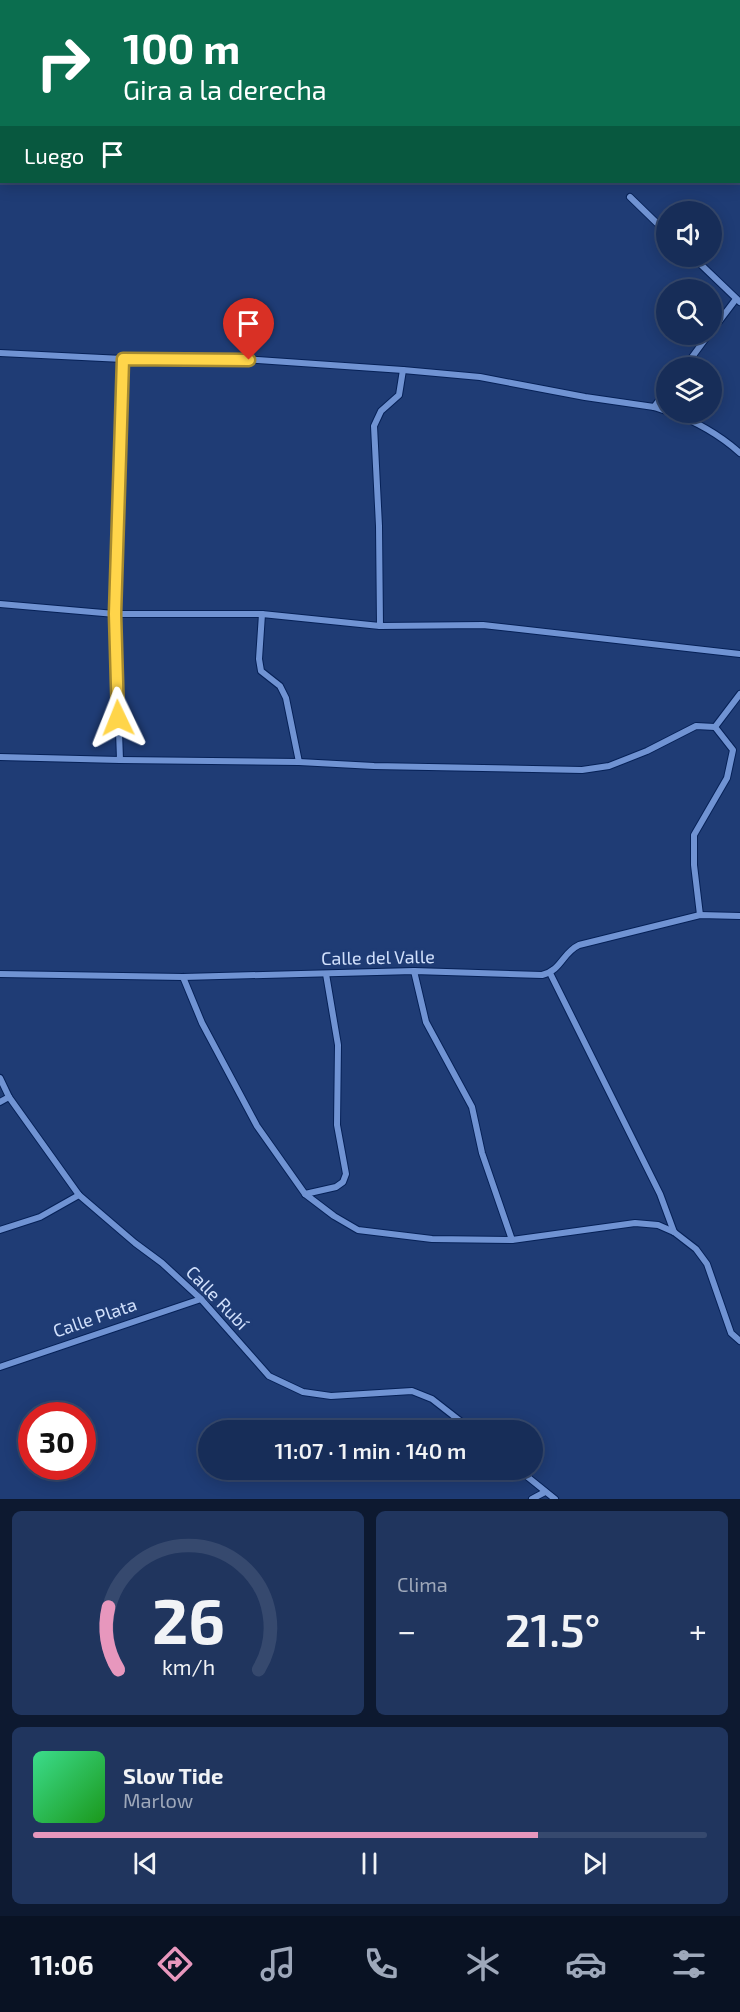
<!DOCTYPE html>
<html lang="es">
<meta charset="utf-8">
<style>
body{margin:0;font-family:"Exo 2",sans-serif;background:#20355e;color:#f1f3f6;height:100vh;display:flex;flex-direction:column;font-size:22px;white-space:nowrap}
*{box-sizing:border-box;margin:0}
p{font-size:20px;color:#9ea8ba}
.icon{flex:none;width:33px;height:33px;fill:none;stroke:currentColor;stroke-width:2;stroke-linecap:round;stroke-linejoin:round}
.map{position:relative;height:1499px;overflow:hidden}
.side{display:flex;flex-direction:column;gap:12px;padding:12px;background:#0d1930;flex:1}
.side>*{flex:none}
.hud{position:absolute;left:0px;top:0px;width:741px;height:183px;box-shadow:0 3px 15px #0003,0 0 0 2px #36496e;background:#0b6e4f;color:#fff;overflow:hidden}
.tools{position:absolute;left:656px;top:201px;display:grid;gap:12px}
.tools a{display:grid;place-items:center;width:66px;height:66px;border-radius:50%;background:#172d58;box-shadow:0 3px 15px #0003,0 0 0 2px #36496e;font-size:30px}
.speed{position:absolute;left:18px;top:1402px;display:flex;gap:12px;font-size:30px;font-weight:700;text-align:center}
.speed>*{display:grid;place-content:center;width:78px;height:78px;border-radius:50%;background:#172d58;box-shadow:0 3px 15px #0003,0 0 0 2px #36496e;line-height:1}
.speed .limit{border:9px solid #d22;background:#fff;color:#111}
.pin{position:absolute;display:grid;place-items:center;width:51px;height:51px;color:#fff;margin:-62px -26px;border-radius:50% 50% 50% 0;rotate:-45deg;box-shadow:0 0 6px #0007}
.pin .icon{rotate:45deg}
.me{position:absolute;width:66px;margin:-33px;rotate:358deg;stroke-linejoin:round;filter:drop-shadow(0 0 4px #0008)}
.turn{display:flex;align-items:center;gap:21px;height:126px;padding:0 24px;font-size:27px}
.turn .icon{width:78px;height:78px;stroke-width:2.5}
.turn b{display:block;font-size:42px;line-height:51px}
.then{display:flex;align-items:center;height:57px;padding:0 24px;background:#0003;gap:12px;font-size:22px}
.big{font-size:45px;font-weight:600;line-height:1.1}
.side .tile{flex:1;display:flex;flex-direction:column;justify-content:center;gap:9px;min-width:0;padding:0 21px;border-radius:9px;background:#20355e}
.side .dial{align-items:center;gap:0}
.dial svg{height:156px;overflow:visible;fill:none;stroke:#36496e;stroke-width:7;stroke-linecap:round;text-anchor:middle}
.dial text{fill:#f1f3f6;stroke:none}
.song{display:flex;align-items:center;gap:18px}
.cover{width:72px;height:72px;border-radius:9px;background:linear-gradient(135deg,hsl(150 70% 55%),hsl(120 70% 35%))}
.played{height:6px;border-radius:3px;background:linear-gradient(90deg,#e797bd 75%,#36496e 75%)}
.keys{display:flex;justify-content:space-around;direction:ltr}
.heat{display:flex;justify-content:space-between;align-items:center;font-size:33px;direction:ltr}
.side .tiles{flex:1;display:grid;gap:12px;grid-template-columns:1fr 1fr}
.tile:last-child{grid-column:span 2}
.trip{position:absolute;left:198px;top:1420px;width:345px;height:60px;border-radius:30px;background:#172d58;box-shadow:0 3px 15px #0003,0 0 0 2px #36496e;font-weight:600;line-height:60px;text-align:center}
.tabs{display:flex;height:96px;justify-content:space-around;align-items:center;background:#091223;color:#9ea8ba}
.tabs .icon{width:42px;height:42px}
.tabs .on{color:#e797bd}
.tabs b{font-size:27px;color:#f1f3f6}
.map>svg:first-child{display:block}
</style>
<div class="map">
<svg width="740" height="1499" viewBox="0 0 740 1499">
<rect width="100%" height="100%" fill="#1f3c75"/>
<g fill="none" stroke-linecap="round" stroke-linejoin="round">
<g stroke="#062157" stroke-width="8">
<g id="minor">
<path d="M630 197 666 232"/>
<path d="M692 256 740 302"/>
<path d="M711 332 736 299"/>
<path d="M0 353 123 359 227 358 403 370 480 377 585 397 654 407 666 411"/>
<path d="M684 368 709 334"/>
<path d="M654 407 666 391"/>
<path d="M670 412C695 421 721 436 740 453"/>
<path d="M0 604 115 614H262L380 626 483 625 740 654"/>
<path d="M262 614 259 659 261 671 280 686 286 698 299 762"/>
<path d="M380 626 379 526 374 426 381 411 399 395 403 370"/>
<path d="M715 727 740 694"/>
<path d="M0 757 120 760 299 762 374 766 582 770 609 766 647 751 696 726 715 727"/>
<path d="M120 760 115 614 123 359"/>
<path d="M700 915 694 865V835L727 778 733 750 715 727"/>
<path d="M414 971 426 1022 472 1107 482 1153 512 1240"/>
<path d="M550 973 660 1194 674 1232"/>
<path d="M0 974 183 977 414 971 542 975C562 970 562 953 579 945L700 915 740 916"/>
<path d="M183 977 202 1023 257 1126 305 1194 334 1216 358 1230 432 1239 512 1240 635 1223 658 1225 674 1232 696 1249 707 1264 731 1333 740 1341"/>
<path d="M0 1078 9 1097 79 1195 135 1243 162 1263 201 1299 269 1376 303 1392 331 1396 412 1391 432 1399 473 1431"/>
<path d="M0 1102 9 1097"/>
<path d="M305 1194 336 1187 343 1182 346 1174 337 1125 338 1045 326 974"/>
<path d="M0 1230 40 1217 79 1195"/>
<path d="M0 1367 201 1299"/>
<path d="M519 1470 555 1499"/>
<path d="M532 1499 545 1492"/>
</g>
</g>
<use href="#minor" stroke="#7093d3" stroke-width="6"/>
</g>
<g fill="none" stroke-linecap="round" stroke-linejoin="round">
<g stroke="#a68a30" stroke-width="15">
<path id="route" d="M118 718 115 614 123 359 249 360"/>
</g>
<use href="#route" stroke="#ffd54a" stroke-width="10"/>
</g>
<g text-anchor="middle" stroke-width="6" stroke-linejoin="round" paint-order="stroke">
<g font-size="18" fill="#d1e0fc" stroke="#1f3c75">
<text transform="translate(378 958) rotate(-1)" y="6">Calle del Valle</text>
<text transform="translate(217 1298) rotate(46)" y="6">Calle Rubí</text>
<text transform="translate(95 1318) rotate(-19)" y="6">Calle Plata</text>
</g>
</g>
</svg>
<div class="tools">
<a><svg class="icon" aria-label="sound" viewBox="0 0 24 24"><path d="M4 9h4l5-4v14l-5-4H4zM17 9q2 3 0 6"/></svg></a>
<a><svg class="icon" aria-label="search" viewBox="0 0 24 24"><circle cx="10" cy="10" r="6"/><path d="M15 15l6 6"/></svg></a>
<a><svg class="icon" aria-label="layers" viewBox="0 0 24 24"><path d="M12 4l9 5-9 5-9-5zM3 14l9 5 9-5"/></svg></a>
</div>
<div class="speed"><div class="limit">30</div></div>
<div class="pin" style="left:249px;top:360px;background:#d93025"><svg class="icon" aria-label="arrive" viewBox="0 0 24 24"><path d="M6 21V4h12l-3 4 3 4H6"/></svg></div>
<svg class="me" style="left:118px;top:718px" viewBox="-20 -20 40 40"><path d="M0-17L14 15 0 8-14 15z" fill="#ffd54a" stroke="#fff" stroke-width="4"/></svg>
<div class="trip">11:07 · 1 min · 140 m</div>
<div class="hud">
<div class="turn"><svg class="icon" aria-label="right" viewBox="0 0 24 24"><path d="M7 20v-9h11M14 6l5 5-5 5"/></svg><div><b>100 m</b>Gira a la derecha</div></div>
<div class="then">Luego<svg class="icon" aria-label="arrive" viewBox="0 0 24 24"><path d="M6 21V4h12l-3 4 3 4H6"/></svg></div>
</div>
</div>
<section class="side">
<div class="tiles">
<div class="tile dial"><svg viewBox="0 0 100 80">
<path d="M14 69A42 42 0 1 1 86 69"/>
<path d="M14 69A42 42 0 0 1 9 37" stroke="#e797bd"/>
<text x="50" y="56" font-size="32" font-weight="700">26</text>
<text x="50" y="72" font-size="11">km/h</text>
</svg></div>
<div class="tile"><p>Clima</p>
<div class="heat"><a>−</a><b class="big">21.5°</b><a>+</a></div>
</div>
<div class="tile">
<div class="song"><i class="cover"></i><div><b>Slow Tide</b><p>Marlow</p></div></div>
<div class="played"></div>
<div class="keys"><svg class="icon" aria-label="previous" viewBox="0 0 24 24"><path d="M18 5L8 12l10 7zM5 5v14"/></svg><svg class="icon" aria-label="pause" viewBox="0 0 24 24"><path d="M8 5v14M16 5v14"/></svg><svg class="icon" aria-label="next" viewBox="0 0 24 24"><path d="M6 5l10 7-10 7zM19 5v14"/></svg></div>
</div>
</div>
</section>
<nav class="tabs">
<b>11:06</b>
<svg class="icon on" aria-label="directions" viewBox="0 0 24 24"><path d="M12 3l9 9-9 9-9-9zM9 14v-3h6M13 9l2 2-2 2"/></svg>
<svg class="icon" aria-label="music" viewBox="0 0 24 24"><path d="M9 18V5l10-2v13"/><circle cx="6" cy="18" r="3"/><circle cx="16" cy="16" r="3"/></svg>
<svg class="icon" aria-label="phone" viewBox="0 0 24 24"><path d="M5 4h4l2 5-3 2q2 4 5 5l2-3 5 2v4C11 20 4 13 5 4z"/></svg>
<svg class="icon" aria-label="climate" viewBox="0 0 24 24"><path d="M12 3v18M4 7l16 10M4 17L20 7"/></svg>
<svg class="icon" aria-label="car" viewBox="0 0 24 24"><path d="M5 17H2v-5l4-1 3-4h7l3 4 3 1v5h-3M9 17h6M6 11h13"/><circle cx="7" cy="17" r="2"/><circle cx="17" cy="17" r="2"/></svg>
<svg class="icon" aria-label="filters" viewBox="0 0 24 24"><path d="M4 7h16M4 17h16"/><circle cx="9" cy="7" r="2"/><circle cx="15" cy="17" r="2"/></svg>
</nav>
